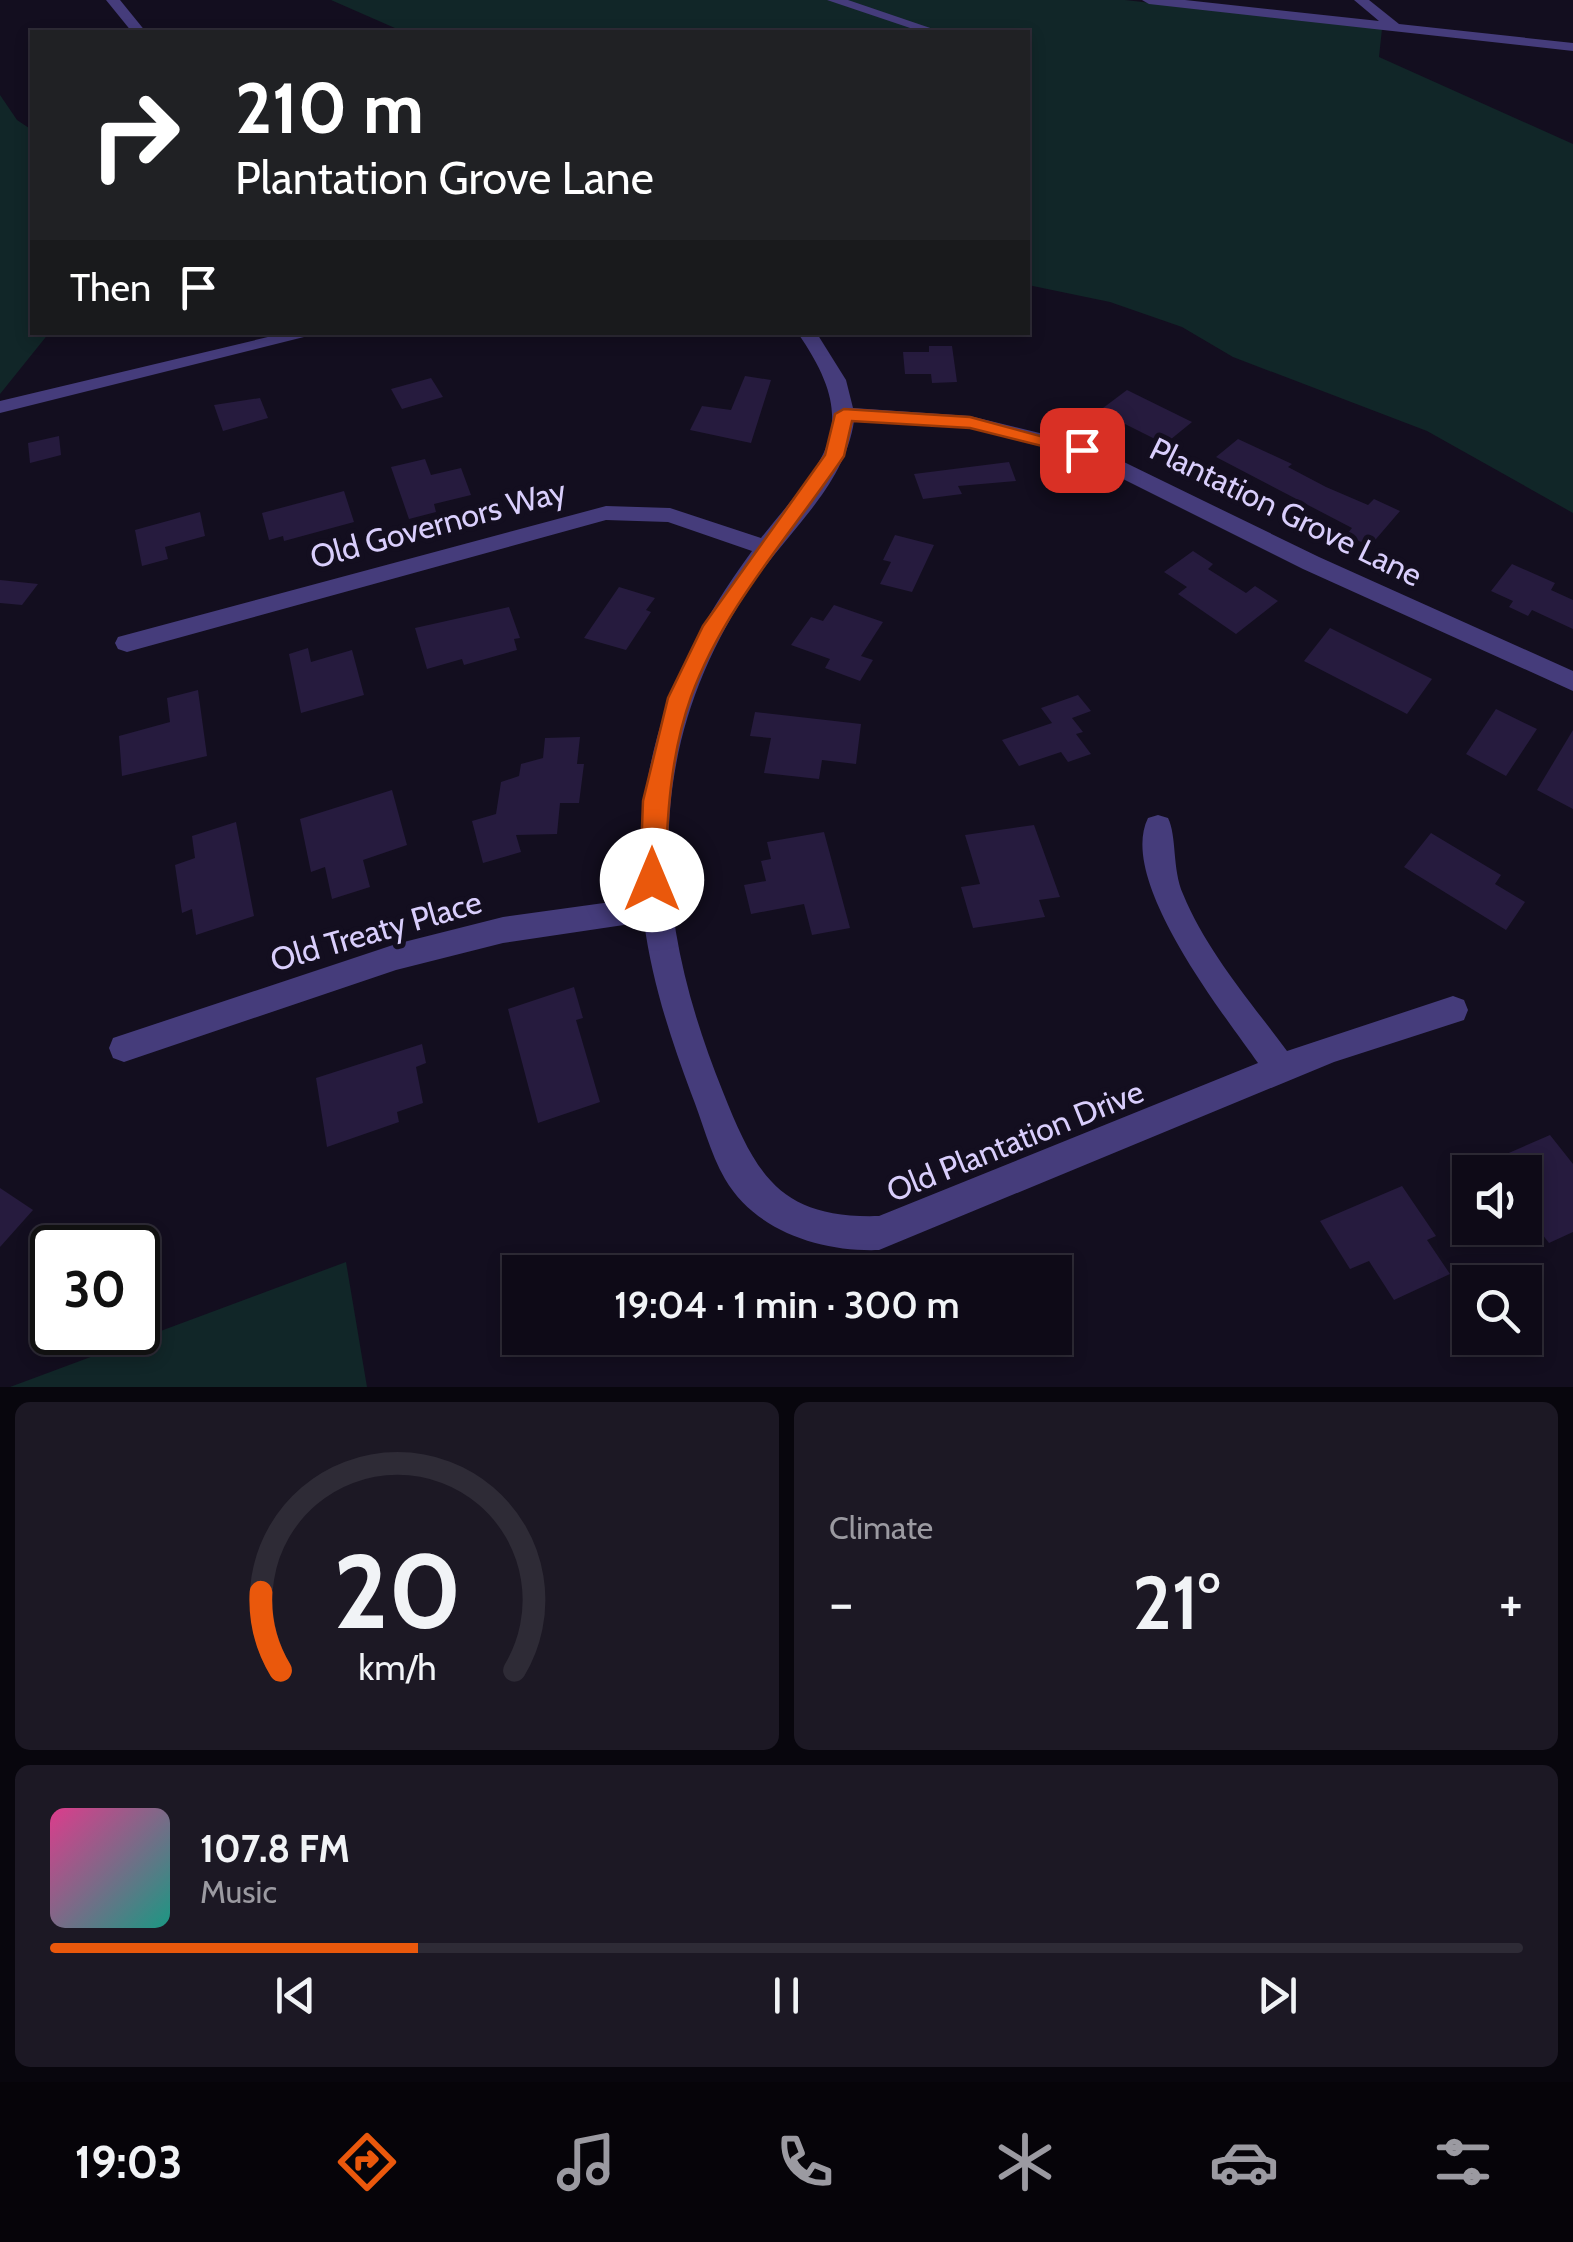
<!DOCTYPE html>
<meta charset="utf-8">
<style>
body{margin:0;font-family:Cabin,sans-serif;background:#1c1824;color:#f1f3f6;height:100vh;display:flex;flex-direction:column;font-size:38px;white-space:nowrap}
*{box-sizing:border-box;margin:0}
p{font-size:32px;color:#9b9aa1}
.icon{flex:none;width:55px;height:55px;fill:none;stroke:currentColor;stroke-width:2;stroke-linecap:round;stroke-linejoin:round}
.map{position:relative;height:1387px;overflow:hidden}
.side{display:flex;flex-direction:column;gap:15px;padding:15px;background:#08060d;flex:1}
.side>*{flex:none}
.banner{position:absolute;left:30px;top:30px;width:1000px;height:305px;border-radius:0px;box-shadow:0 5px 15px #0003,0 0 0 2px #2e2b36;background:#202124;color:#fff;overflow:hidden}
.buttons{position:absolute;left:1452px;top:1155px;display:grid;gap:20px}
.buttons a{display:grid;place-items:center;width:90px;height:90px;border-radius:0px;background:#0e0a17;box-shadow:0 5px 15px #0003,0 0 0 2px #2e2b36;font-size:50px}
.speed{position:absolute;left:30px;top:1225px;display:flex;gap:20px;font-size:50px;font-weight:700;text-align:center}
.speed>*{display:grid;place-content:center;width:130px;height:130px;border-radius:50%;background:#0e0a17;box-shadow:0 5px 15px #0003,0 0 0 2px #2e2b36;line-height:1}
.speed .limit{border:5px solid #111;border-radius:15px;background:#fff;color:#111}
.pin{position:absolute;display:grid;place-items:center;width:85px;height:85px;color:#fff;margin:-42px;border-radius:20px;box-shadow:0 5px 15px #0006}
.me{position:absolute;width:110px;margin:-55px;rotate:0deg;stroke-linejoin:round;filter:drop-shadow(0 0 8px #0008)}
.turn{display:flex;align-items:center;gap:35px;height:210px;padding:0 40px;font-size:45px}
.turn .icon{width:130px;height:130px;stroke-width:2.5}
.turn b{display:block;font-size:70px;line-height:85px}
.then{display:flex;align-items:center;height:95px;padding:0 40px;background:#0003;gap:20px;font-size:38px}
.big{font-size:75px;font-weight:600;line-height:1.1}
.side .card{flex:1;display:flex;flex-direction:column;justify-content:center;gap:15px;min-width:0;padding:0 35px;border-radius:15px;background:#1c1824}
.side .dial{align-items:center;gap:0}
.dial svg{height:260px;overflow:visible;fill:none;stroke:#2e2b36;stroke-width:7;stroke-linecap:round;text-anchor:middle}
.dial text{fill:#f1f3f6;stroke:none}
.song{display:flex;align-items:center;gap:30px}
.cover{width:120px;height:120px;border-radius:15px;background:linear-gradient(135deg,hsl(330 70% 55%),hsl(170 70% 35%))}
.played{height:10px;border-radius:5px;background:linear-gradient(90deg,#ea580c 25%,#2e2b36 25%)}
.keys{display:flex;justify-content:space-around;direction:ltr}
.heat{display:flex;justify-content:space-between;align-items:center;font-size:55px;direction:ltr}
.side .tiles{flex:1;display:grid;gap:15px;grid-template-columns:1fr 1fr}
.card:last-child{grid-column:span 2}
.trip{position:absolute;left:502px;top:1255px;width:570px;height:100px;border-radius:0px;background:#0e0a17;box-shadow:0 5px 15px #0003,0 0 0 2px #2e2b36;font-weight:600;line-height:100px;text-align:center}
.menu{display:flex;height:160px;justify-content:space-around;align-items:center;background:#060409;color:#9b9aa1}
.menu .icon{width:70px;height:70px}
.menu .selected{color:#ea580c}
.menu b{font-size:45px;color:#f1f3f6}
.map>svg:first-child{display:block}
</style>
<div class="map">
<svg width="1573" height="1387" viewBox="0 0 1573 1387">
<rect width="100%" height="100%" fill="#130e1f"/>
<g fill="#112628">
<path d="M331 0H1125L1382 29 1379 57 1573 144V513L1427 431 1233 357 1182 327 1110 302 1028 285V32H404Z"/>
<path d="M0 95 17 120 32 130V332L49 333 0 394Z"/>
<path d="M346 1262 367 1387H10Z"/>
</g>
<g fill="#261b3e">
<path d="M929 346H952L957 382 932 383 931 374H905L903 352H929Z"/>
<path d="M745 376 771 380 751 443 690 430 702 406 731 410Z"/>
<path d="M431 378 443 397 402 409 391 389Z"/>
<path d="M1127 390 1192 422 1165 444 1099 411Z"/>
<path d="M260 398 268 418 223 431 214 405Z"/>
<path d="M59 436 61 455 30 463 28 443Z"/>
<path d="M1238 439 1292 464 1288 467 1326 487 1368 505 1374 499 1400 511 1370 546 1346 535 1352 528 1216 457Z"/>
<path d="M425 459 431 475 461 468 471 495 434 504 436 512 409 519 391 467Z"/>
<path d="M1009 462 1016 481 958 486 962 494 923 499 914 474Z"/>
<path d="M344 491 354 522 284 541 283 536 269 540 262 513Z"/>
<path d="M200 512 205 536 165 547 168 559 142 566 135 530Z"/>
<path d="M895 535 934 545 912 592 880 584 891 562 883 560Z"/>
<path d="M1193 551 1213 564 1208 569 1246 593 1255 586 1278 601 1236 634 1178 594 1187 587 1164 572Z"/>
<path d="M1512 564 1555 583 1551 590 1573 600V629L1532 610 1528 616 1509 607 1513 601 1491 591Z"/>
<path d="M0 580 38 584 22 605 0 603Z"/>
<path d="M619 587 655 598 646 610 651 612 626 650 584 638Z"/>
<path d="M834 605 883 622 861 656 873 660 860 681 825 668 830 659 791 645 811 617 823 621Z"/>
<path d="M509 607 520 638 514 639 517 650 464 665 462 659 427 669 415 628Z"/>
<path d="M1330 628 1432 679 1407 714 1304 661Z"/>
<path d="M308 648 311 662 352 650 364 695 301 713 289 654Z"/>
<path d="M198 690 207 756 122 776 119 736 170 722 167 698Z"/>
<path d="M1078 695 1091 711 1072 718 1083 732 1076 734 1091 754 1068 762 1061 752 1019 766 1002 740 1052 723 1041 708Z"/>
<path d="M1496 709 1537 729 1506 776 1466 754Z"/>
<path d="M755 712 861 724 856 764 822 760 819 779 764 773 771 738 750 736Z"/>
<path d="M1573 730V809L1537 790Z"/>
<path d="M580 737 577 764H584L579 803H560L557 834 516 835 521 852 483 863 472 821 496 814 501 782 519 776 521 764 543 758 545 738Z"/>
<path d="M392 790 407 845 363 860 370 887 332 899 325 867 311 872 300 819Z"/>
<path d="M236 822 254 916 196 935 192 909 182 913 175 865 195 858 192 836Z"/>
<path d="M1034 825 1060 897 1039 900 1045 917 973 928 961 887 980 884 965 835Z"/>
<path d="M824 832 850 928 812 935 804 904 751 914 744 885 766 881 761 861 771 859 767 842Z"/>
<path d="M1431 833 1501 875 1495 884 1525 902 1506 930 1404 867Z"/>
<path d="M574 987 583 1018 576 1020 600 1102 538 1123 508 1009Z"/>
<path d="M422 1044 426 1063 416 1067 423 1103 397 1112 399 1122 327 1147 316 1078Z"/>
<path d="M1550 1135 1573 1164V1232L1549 1243 1542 1234 1525 1241V1172H1465Z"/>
<path d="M1402 1186 1436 1236 1427 1240 1450 1274 1394 1300 1369 1261 1350 1269 1320 1221Z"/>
<path d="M0 1188 33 1210 0 1247Z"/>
<path d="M67 1228 104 1248H52V1288L30 1276Z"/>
</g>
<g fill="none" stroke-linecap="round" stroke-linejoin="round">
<g fill="#453c7b" fill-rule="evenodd">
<path d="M106 0H120L146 32H132Z"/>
<path d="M827 0H848L942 32H922Z"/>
<path d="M1142 0H1185L1379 21 1354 0H1369L1399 24 1573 43V51L1149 4Z"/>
<path d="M289 332H324L0 413V401Z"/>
<path d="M797 332H816L846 380 853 408 970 416 1089 445 1319 557 1573 671V691L1303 569 1075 455 970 428 854 421C845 484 790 530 755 580 641 746 650 912 723 1092 756 1175 780 1219 879 1216L1258 1063C1223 1013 1117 880 1148 818L1158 815 1168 818C1177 836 1172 869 1183 894 1207 952 1250 1001 1287 1051L1453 996 1464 1000 1468 1010 1464 1020 1334 1062 879 1250C822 1252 756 1232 725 1179 710 1153 702 1120 691 1093 670 1037 652 981 644 922L503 943 396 970 124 1062 113 1058 109 1048 113 1038 396 944 503 917 640 898C635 762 672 660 752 551L668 522 606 520 127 652 118 649 115 643 118 637 606 506 670 508 761 538C824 459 865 429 797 332Z"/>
</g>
</g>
<path fill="#ea580c" stroke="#983908" stroke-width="2.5" d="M844 409 970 417 1092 450 1082 456 970 428 852 421 844 456C792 533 723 608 691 697 670 756 667 818 665 880L662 888H643L640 880 643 801 668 698 703 626 825 455 835 414Z"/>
<g text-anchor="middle" stroke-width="10" stroke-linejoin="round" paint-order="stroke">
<g font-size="32" fill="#d9cefc" stroke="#130e1f">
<text transform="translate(1286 512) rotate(26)" y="11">Plantation Grove Lane</text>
<text transform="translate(438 524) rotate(-15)" y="11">Old Governors Way</text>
<text transform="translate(376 931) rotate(-16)" y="11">Old Treaty Place</text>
<text transform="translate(1015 1141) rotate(-22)" y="11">Old Plantation Drive</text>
</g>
</g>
</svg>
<div class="buttons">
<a><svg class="icon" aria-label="sound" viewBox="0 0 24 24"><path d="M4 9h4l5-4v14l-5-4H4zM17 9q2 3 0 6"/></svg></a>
<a><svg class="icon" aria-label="search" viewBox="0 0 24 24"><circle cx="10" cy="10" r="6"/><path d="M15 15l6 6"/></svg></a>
</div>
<div class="speed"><div class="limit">30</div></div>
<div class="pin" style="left:1082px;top:450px;background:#d93025"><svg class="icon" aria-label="arrive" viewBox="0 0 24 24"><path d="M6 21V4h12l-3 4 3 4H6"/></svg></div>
<svg class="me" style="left:652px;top:880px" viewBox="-20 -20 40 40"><circle r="19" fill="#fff"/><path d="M0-13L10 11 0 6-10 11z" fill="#ea580c"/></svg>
<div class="trip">19:04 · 1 min · 300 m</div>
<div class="banner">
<div class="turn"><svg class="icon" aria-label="right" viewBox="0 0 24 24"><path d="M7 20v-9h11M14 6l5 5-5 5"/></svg><div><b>210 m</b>Plantation Grove Lane</div></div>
<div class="then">Then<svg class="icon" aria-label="arrive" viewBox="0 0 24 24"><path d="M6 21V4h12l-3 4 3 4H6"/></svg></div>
</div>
</div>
<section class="side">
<div class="tiles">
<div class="card dial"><svg viewBox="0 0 100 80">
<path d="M14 69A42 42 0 1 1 86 69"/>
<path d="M14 69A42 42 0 0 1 8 45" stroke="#ea580c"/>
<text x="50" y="56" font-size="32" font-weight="700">20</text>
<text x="50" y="72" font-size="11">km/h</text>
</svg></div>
<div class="card"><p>Climate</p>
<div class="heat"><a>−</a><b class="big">21°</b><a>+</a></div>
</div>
<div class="card">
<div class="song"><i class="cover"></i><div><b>107.8 FM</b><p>Music</p></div></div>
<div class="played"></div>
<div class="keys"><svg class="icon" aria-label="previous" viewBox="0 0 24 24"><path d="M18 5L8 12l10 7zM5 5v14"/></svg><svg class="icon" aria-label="pause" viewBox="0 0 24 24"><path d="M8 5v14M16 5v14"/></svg><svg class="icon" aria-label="next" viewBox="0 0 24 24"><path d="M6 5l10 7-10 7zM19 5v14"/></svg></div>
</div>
</div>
</section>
<nav class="menu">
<b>19:03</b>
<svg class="icon selected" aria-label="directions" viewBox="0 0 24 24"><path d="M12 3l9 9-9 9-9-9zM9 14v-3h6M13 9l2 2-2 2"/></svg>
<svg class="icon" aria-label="music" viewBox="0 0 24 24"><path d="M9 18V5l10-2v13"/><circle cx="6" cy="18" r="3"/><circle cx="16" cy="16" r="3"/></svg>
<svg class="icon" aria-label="phone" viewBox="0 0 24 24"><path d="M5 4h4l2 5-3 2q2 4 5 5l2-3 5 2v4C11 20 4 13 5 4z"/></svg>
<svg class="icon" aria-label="climate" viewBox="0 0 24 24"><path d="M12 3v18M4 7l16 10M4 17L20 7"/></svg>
<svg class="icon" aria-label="car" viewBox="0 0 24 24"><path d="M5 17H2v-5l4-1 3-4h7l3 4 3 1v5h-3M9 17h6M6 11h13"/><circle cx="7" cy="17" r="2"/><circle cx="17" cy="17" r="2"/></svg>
<svg class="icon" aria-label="filters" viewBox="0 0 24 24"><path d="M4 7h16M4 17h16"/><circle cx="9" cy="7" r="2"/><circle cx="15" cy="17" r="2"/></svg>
</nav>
